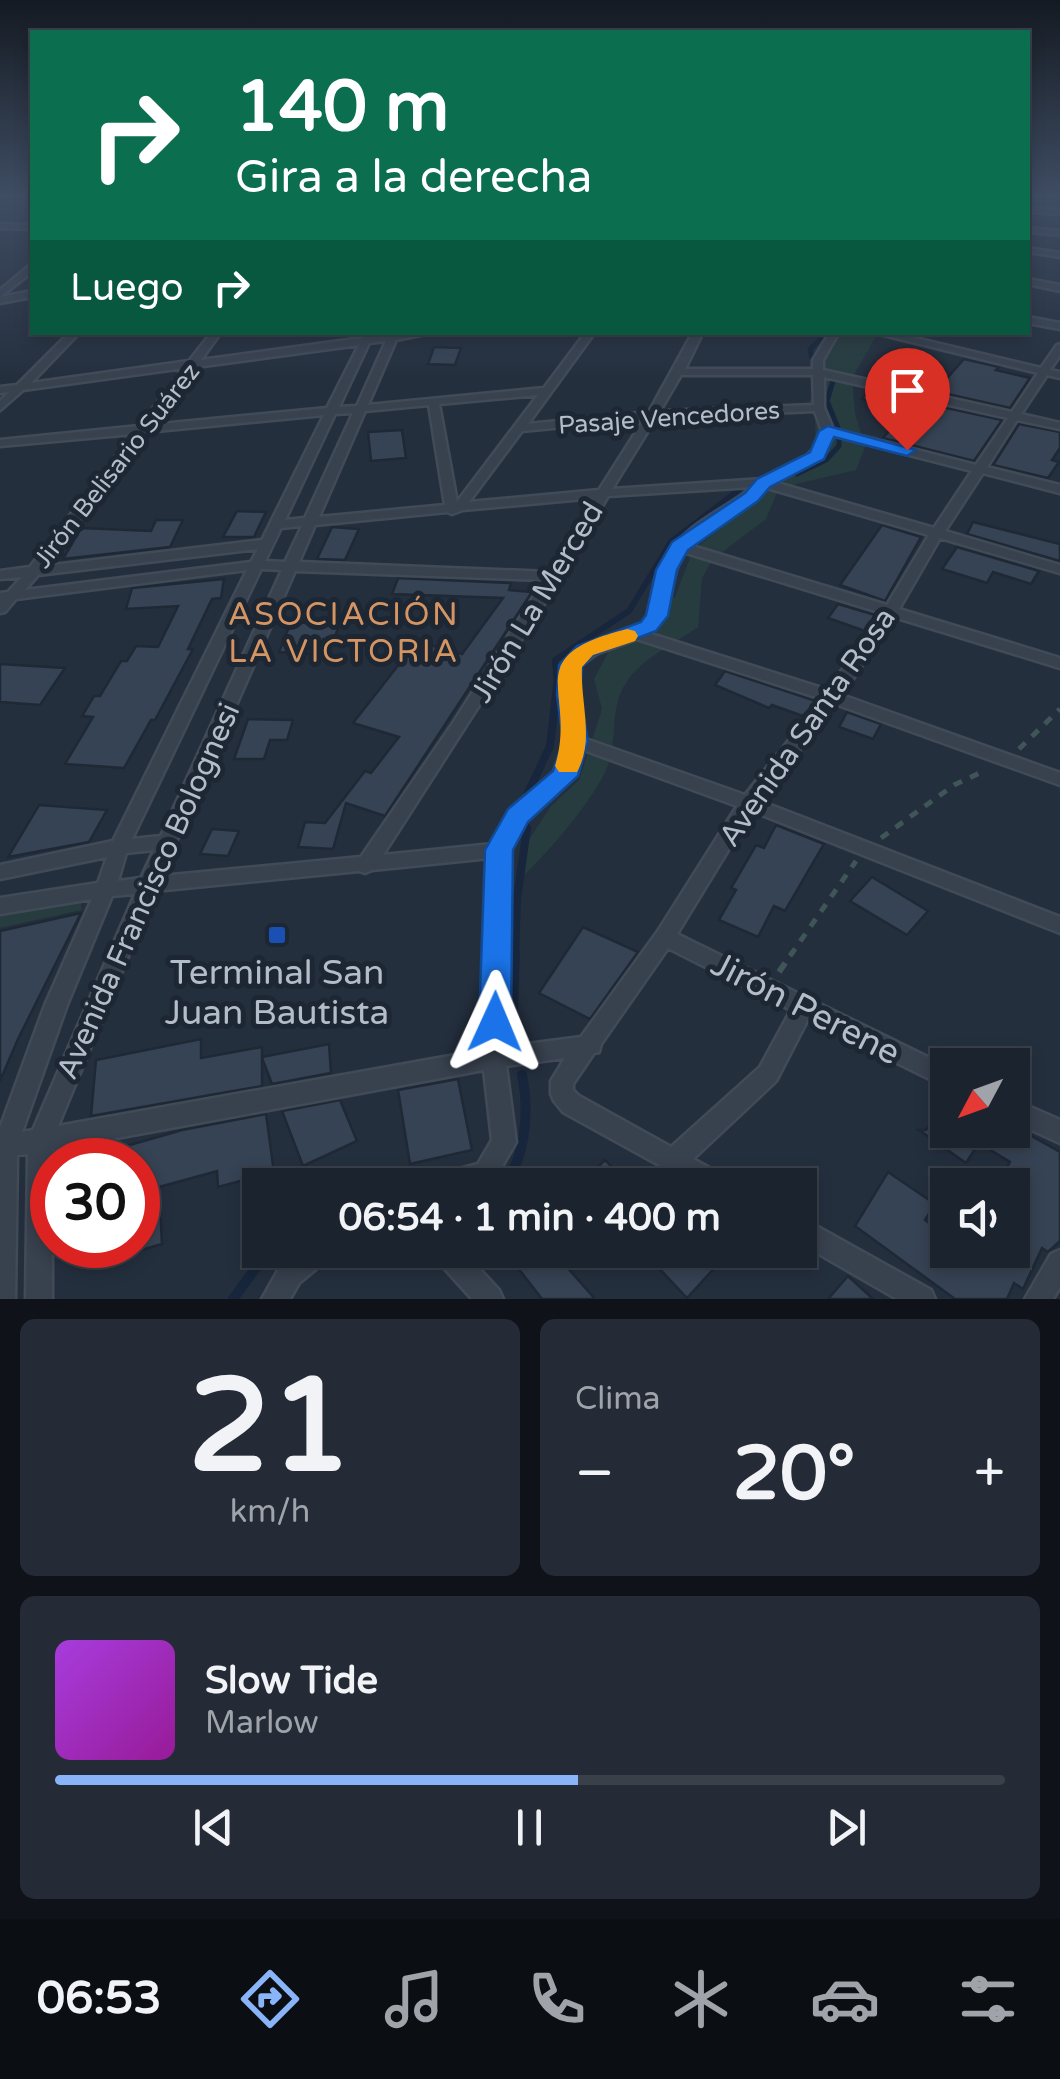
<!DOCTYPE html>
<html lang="es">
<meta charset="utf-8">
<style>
body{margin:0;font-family:"Varela Round",sans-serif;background:#242b36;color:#f1f3f6;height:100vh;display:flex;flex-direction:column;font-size:38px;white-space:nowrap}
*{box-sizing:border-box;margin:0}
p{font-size:32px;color:#a0a4aa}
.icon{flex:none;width:55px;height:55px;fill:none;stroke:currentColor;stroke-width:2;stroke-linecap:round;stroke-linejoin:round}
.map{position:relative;height:1299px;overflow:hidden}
.sheet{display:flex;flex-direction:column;gap:20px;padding:20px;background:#0f1319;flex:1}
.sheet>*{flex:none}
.top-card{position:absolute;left:30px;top:30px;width:1000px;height:305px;border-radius:0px;box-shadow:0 5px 15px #0003,0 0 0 2px #39404a;background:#0b6e4f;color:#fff;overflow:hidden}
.needle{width:65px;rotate:229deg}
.buttons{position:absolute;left:930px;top:1048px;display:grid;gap:20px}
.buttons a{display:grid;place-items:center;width:100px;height:100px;border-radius:0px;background:#1b232e;box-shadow:0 5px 15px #0003,0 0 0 2px #39404a;font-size:50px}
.speed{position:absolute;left:30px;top:1138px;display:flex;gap:20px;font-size:50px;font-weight:700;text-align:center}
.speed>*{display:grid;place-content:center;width:130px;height:130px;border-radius:50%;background:#1b232e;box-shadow:0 5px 15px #0003,0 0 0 2px #39404a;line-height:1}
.speed .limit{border:15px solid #d22;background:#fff;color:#111}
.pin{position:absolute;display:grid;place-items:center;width:85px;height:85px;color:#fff;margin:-102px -42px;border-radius:50% 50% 50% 0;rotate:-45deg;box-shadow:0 0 10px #0007}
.pin .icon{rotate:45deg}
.me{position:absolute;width:110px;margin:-55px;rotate:1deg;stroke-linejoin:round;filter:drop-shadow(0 0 8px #0008)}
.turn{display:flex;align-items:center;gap:35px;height:210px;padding:0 40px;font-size:45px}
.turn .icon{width:130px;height:130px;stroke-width:2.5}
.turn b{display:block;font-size:70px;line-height:85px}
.then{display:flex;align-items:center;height:95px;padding:0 40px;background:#0003;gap:20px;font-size:38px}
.big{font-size:75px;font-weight:700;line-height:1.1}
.sheet .card{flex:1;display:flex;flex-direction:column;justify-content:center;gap:15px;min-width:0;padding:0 35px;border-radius:15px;background:#242b36}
.sheet .dial{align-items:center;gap:0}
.dial b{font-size:130px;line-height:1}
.song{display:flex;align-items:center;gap:30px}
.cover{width:120px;height:120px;border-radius:15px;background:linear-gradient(135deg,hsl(280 70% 55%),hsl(300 70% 35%))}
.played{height:10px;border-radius:5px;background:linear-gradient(90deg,#8ab4f8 55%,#39404a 55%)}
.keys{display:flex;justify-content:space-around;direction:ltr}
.heat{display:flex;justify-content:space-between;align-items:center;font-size:55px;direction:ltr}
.sheet .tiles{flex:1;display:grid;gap:20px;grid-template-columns:1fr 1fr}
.card:last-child{grid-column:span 2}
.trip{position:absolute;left:242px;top:1168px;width:575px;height:100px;border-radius:0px;background:#1b232e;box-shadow:0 5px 15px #0003,0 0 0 2px #39404a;font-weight:700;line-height:100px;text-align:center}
.tabs{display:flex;height:160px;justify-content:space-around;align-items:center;background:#0b0e12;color:#a0a4aa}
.tabs .icon{width:70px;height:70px}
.tabs .active{color:#8ab4f8}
.tabs b{font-size:45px;color:#f1f3f6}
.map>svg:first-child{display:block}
</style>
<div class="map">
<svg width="1060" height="1299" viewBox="0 0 1060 1299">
<rect width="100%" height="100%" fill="#242f3e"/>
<g fill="#263c3f">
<path d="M842 333H878L852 378 855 413 865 447 856 470 779 488 766 519 713 559 702 578 698 627C673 645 643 657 626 683 609 709 618 739 608 765 596 797 549 852 524 875L521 852 551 806 579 780 602 709 594 679 610 649 675 597 693 550 730 521 743 496 768 474 798 460 816 444 815 419 808 406 825 354Z"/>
<path d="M81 898V910L0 928V916Z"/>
</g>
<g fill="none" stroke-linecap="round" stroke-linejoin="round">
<g stroke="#17263c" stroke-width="5">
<path d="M812 358 810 349 828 332"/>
<path d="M833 381 827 401 838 428"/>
<path d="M797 474 826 460 839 446V435"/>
</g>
<path stroke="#17263c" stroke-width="6" d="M557 689 555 660 629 611 671 542 739 490"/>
<g stroke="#17263c" stroke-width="8">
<path d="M527 795 550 746 557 686"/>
<path d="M515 956 517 899 527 828"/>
</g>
<g stroke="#17263c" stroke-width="10">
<path d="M512 1034 515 953"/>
<path d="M346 1185 357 1176 430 1173"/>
<path d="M494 1185C500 1181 509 1176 513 1170 527 1144 528 1103 522 1075"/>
<path d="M233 1299 269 1250"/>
</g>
</g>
<g fill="#364354" stroke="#1f2835" stroke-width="2.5">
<path d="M434 347 461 348 455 365 428 364Z"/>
<path d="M964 359 999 367 996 370 1030 378 1010 408 907 385 913 377 943 383Z"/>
<path d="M869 391 1002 420 974 461 883 438 906 411 862 399Z"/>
<path d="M1019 424 1060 432V448L1052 460 1059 462 1048 478 993 465Z"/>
<path d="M402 430 406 458 371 461 368 432Z"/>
<path d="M237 511 266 512 254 537H223Z"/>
<path d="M156 520H183L170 547 63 559 81 528 151 531Z"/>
<path d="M973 522 1060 544V561L967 534Z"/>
<path d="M882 525 921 537 885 601 840 585Z"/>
<path d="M332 527 359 529 345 560 317 559Z"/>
<path d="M957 547 1039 571 1031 584 993 572 987 583 942 569Z"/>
<path d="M398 578 511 583 509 590 532 592 385 816 346 803 333 849 298 847 305 822 325 823 365 771 371 773 399 737 353 723 404 658 398 657 412 640 462 654 503 598 392 594Z"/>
<path d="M224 579 221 598 212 599 188 649H193L155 720H151L124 768 65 764 93 717 82 716 94 696H100L121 661H127L136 646 158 647 178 606 126 609 132 588Z"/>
<path d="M838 604 875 615 865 631 828 618Z"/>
<path d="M291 622 339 625 334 640 323 639 318 654 279 652Z"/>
<path d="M0 664 65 668 40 705 0 702Z"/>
<path d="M725 671 816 701 803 716 772 705 769 708 715 685Z"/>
<path d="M847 712 881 724 873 739 839 727Z"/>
<path d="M248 719 293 720 287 740H270L264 759H234Z"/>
<path d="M39 805 107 810 89 842 8 857Z"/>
<path d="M776 825 824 844 785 911 774 906 758 937 719 920 736 890 731 888 756 845 764 848Z"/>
<path d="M212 829 239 831 228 856 200 854Z"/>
<path d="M872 877 928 911 907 935 850 901Z"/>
<path d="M81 913 18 1039 0 1081V931Z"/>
<path d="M583 927 638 952 590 1019 539 993Z"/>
<path d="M201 1039V1058L262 1047V1057L329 1044 331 1073 272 1084 262 1058V1086L91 1116 96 1060Z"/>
<path d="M458 1079 472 1150 410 1164 398 1090Z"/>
<path d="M948 1098V1130H1012V1125L1060 1152V1241L1048 1252 1042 1248 1023 1289 1014 1283 1007 1299H955L855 1226 888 1172 935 1204 925 1220 948 1237V1250H1012V1185H997L1010 1162 979 1143 966 1163 919 1130H926Z"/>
<path d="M340 1100 357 1141 303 1166 282 1111Z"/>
<path d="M266 1114 274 1172 218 1187 217 1171 159 1187 162 1244 85 1266V1245H138V1160H96L95 1155 182 1130Z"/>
<path d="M605 1160 629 1185H578Z"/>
<path d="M504 1250H552L595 1299H542Z"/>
<path d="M666 1250H708L720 1262 687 1298 654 1263Z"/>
<path d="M848 1276 873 1299H828Z"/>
</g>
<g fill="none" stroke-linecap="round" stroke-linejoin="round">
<g stroke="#414a57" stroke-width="5">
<g id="street">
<path d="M1028 208 1060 210V214L1028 212Z"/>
<path d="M0 224 32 225V229L0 228Z"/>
<path d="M1028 228 1060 231V235L1028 232Z"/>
<path d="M1028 248 1060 253V257L1028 252Z"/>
<path d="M29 266H32V272L0 297V290Z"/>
<path d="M1028 279 1060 285V291L1028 284Z"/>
<path d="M32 291V297L0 303V297Z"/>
<path d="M1028 317 1060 323V329L1028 323Z"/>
<path d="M70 332H80L31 383 189 361 212 332H221L201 360 362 338 365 332H375L372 337 389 335 390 332H435L396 340 368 405 544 388 586 332H595L528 424 649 412 693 332H703L685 369H813V360L830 332H839L823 360V370L1012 412 1038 373 871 332H890L1041 368 1057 345 1060 344V355L1050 370 1060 372V378L1047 375 1021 414 1060 423V429L1017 420 987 467 1060 485V493L983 473 945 531 1060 565V573L940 538 899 609 1060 658V668L894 617 842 695 1060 773V785L835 704 760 801 1060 917V933L752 811 677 934 948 1067V1088L808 1019 776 1081 693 1159 726 1177 729 1185H693L673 1174 663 1171 661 1166 563 1112 554 1101 551 1094V1081L565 1058 506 1066 516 1142 493 1182 487 1185H427L430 1177 478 1164 492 1140 484 1070 52 1150V1299H26L28 1154 17 1155 15 1299H0V1128L45 1005 92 899 0 914V898L98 883 107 857 0 879V865L113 841 247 570 16 599 5 612 0 613V593L8 592 22 577 0 579V571L30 567 133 434 0 446V440L139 426 184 368 23 390 0 410V401L9 392 0 393V387L17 385ZM386 341 357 406 339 407 369 343ZM359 345 327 408 151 425 196 367ZM681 375H813L814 405 660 411ZM824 377 1008 418 976 465 833 429 824 408ZM538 395 457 502 439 404ZM429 405 445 505 319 517 365 411ZM815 411 822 431 817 445 804 459 763 479 612 489 656 418ZM353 413 305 518 285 520 335 414ZM324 415 262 540 45 566 146 432ZM644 419 599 490 469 502 522 431ZM832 435 972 471 934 528 774 482C798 468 821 464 832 435ZM753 487C726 509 687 523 669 554 658 573 661 601 647 619 630 639 589 642 566 662L561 695 567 741 557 773 511 811 493 844 383 855 562 576 608 496ZM767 488 929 535 887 605 689 545ZM594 498 549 572 299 562 315 525 447 512 452 514 463 510ZM302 526 285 562 265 561 281 528ZM258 549 251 562 25 590 38 575ZM683 552 882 613 828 690 648 633C673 612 669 580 683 552ZM261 569 282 570 161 836 132 839ZM295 571 544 580 451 726 361 857 161 876ZM637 639 822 699 745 795 583 738 577 695 579 667 596 654ZM581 749 737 806 658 931 581 1037 505 1047 508 850 524 820 571 780ZM154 850 141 878 118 881 126 853ZM490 858 483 1050 58 1126 155 891 359 871 365 873 372 870ZM135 894 33 1130 22 1132 67 1005 112 896ZM668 948 791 1010 760 1067 671 1147 579 1096 573 1090V1084L594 1053 599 1052 601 1044Z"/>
<path d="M1012 1099 1060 1120V1143L1012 1121Z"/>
<path d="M800 1217 931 1290 935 1299H897L800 1243Z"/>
<path d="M299 1250H332L328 1259 299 1283 290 1299H262L281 1265Z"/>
<path d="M432 1250H462L499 1290 503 1299H472L436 1259Z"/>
<path d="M1060 1250V1287L1053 1299H1025L1051 1254Z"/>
</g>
</g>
<g stroke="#3f5557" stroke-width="5" stroke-dasharray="9 9" stroke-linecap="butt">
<path d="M1019 749 1060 709"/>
<path d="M881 838 954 785 986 770"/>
<path d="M790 956 856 861"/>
</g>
<path stroke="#3f5557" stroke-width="6" stroke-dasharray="11 11" stroke-linecap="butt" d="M779 972 792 953"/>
<use href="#street" fill="#38414e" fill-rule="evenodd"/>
</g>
<linearGradient id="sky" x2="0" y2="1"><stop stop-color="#141a22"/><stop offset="0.52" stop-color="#3f4d63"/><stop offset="1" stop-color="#3f4d63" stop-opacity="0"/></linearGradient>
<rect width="1060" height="378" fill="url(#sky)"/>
<path fill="#1a73e8" stroke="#114b97" stroke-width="2.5" d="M828 426 916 450 907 456 834 437 824 459 770 487 758 501 688 550 677 570 668 616 656 631 593 655 582 667 580 695 588 741 578 776 528 822 513 850 511 1022 507 1032 495 1036 484 1032 479 1022 485 850 508 809 553 771 563 741 557 695 559 665 577 646 641 622 646 615 656 570 672 542 745 493 757 479 810 452 819 431Z"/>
<path fill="#f59e0b" d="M627 629 635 631 638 636 635 641 593 655 582 667C580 702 595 740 577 772H559L555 766C578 690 516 657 627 629Z"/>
<rect fill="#1a4fb4" stroke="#1d2633" stroke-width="4" x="267" y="925" width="20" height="20" rx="5"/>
<g text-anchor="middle" stroke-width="10" stroke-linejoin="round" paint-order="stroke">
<g font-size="25" fill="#b4bcc9" stroke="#1d2633">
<text transform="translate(669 417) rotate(-4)" y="9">Pasaje Vencedores</text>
<text transform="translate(116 465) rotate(-52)" y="9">Jirón Belisario Suárez</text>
</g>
<g font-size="30" fill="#b4bcc9" stroke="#1d2633">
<text transform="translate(537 602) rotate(-59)" y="10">Jirón La Merced</text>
<text transform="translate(807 727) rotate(-55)" y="10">Avenida Santa Rosa</text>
<text transform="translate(148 891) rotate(-66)" y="10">Avenida Francisco Bolognesi</text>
</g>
<g font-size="32" letter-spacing="2.5" fill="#d59563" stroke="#1d2633">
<text x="344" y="625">ASOCIACIÓN<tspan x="344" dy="37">LA VICTORIA</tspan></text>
</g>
<g font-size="35" fill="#b4bcc9" stroke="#1d2633">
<text x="277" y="984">Terminal San<tspan x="277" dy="40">Juan Bautista</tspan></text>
</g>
<g font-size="35" fill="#b4bcc9" stroke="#1d2633">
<text transform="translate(806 1008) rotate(27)" y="12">Jirón Perene</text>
</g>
</g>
</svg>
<div class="buttons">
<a><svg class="needle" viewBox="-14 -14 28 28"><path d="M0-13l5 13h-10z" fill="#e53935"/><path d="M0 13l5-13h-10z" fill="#a0a4aa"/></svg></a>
<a><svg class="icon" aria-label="sound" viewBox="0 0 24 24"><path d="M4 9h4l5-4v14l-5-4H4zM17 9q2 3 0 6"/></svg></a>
</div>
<div class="speed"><div class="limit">30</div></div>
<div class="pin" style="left:907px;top:450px;background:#d93025"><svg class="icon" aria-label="arrive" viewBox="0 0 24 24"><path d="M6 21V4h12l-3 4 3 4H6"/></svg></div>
<svg class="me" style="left:495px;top:1022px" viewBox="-20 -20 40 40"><path d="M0-17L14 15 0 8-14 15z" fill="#1a73e8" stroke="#fff" stroke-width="4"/></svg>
<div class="trip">06:54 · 1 min · 400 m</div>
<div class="top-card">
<div class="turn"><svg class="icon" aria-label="right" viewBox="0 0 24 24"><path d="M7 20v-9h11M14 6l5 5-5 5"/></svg><div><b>140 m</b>Gira a la derecha</div></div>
<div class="then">Luego<svg class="icon" aria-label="right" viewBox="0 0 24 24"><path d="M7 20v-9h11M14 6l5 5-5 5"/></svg></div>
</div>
</div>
<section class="sheet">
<div class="tiles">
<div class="card dial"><b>21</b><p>km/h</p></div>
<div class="card"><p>Clima</p>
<div class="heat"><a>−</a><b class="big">20°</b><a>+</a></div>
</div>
<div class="card">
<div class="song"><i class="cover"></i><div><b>Slow Tide</b><p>Marlow</p></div></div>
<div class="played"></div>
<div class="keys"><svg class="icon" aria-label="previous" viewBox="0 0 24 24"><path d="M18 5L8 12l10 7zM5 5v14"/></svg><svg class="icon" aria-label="pause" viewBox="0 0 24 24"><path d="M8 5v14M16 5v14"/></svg><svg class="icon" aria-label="next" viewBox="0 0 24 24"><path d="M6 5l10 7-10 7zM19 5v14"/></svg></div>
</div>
</div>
</section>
<nav class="tabs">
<b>06:53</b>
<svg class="icon active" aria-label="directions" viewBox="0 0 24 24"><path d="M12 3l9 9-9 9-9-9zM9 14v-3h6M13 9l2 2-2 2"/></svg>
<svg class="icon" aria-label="music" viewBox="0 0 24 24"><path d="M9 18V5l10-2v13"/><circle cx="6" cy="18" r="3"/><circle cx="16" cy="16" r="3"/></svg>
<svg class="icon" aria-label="phone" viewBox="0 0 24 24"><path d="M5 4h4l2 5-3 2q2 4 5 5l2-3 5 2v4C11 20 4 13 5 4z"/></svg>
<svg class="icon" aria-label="climate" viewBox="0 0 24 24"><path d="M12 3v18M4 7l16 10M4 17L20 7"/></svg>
<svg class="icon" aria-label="car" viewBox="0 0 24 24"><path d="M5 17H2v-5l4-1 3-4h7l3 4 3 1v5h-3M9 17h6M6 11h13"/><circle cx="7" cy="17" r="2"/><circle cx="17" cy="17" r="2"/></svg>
<svg class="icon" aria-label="filters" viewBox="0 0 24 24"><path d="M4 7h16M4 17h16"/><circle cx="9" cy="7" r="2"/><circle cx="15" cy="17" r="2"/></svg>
</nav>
